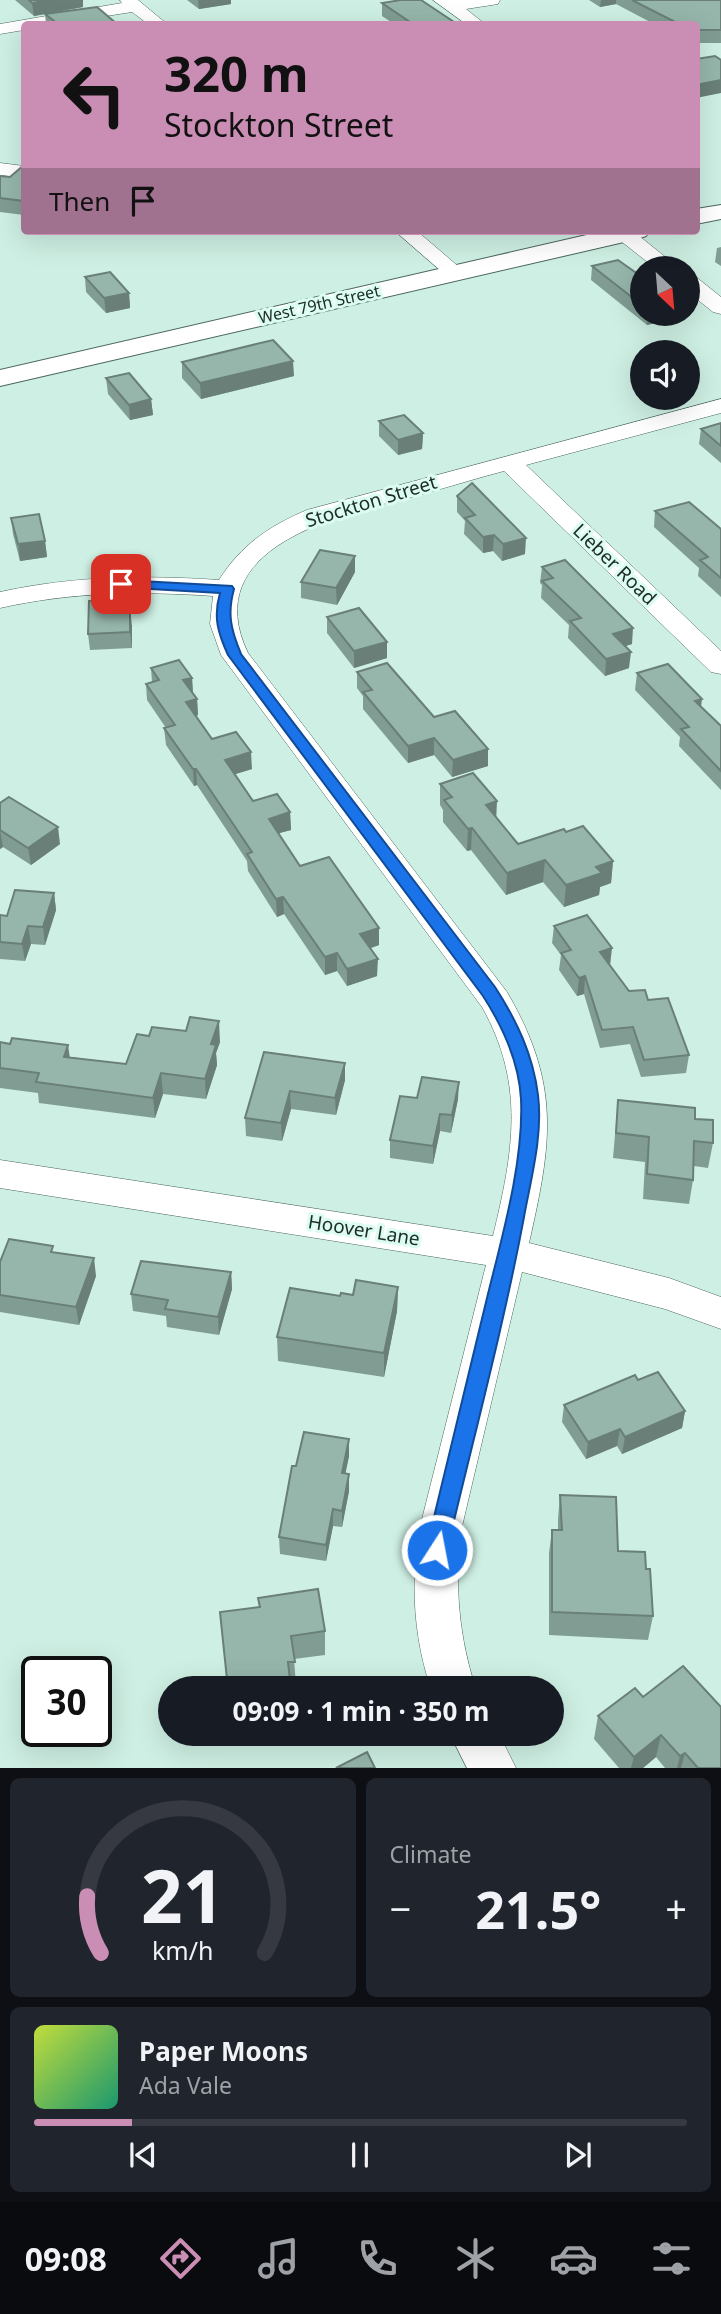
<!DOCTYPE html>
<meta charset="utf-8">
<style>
body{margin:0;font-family:"Noto Sans",sans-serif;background:#20242c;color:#f1f3f6;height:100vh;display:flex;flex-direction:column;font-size:26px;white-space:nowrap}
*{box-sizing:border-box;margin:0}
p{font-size:23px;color:#9ea1a6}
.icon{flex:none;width:38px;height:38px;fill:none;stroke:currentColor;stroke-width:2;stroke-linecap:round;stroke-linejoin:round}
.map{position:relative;height:1768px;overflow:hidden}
.drawer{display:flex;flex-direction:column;gap:10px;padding:10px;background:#0d0f14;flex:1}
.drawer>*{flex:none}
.hud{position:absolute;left:21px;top:21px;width:679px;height:214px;border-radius:7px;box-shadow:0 7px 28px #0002;background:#ca8eb4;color:#111;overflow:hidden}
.needle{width:46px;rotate:154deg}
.fabs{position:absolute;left:630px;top:256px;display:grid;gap:14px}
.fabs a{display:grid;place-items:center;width:70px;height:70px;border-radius:50%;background:#171b24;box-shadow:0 7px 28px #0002;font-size:35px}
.speed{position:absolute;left:21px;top:1656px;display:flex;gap:14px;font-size:35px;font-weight:700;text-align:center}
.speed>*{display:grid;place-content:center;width:91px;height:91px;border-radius:50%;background:#171b24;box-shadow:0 7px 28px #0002;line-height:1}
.speed .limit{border:4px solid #111;border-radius:10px;background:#fff;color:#111}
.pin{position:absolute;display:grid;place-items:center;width:60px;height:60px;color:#fff;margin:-30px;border-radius:14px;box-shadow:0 4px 10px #0006}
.me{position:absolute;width:77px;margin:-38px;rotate:11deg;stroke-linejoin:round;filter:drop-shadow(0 0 5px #0008)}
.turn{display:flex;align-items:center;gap:24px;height:147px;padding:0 28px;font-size:32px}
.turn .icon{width:91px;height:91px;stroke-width:2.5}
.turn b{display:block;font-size:49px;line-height:60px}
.then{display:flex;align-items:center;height:66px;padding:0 28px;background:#0003;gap:14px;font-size:26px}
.big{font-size:52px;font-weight:700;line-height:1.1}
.drawer .tile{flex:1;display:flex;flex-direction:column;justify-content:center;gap:10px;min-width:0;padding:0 24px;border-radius:10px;background:#20242c}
.drawer .dial{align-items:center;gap:0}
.dial svg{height:182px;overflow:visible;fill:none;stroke:#363941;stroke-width:7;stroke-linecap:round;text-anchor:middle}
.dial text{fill:#f1f3f6;stroke:none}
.song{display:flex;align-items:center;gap:21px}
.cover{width:84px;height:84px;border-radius:10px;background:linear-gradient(135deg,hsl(70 70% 55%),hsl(160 70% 35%))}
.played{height:7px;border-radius:4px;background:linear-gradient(90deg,#ca8eb4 15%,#363941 15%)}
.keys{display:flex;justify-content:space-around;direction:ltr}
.heat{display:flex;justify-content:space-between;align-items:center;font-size:38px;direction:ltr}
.drawer .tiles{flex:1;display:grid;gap:10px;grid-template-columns:1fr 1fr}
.tile:last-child{grid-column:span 2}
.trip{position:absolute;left:158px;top:1676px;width:406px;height:70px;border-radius:35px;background:#171b24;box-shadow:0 7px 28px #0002;font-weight:700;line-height:70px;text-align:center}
.menu{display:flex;height:112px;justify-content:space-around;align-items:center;background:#090b0e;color:#9ea1a6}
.menu .icon{width:49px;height:49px}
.menu .on{color:#ca8eb4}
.menu b{font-size:32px;color:#f1f3f6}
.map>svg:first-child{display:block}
</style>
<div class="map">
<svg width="721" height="1768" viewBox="0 0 721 1768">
<rect width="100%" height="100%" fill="#ceefe3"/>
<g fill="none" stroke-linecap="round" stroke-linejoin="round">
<g stroke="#4a675d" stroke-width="1">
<g id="minor">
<path d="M120 0H138L167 24H148L132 12 55 24H24V30L0 34V24L122 3Z"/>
<path d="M433 0H500L498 4 466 9 485 24H466Z"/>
<path d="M0 163 24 166V178L0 175Z"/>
<path d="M395 231H417L466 273 462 277H448Z"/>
<path d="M616 231H633L679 268H655L617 238 614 234Z"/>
<path d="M688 276 696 277 721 297V314L713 312 688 292Z"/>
<path d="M721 399V413L526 465 721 651V674L711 672 504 471C473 479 443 489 411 497 339 515 197 547 248 653L507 992C561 1085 552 1142 529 1243L669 1278 721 1297V1329L665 1309 522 1272 460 1535C455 1588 459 1638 476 1689H431C414 1638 411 1588 418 1535L486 1265 0 1188V1160L493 1236C513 1153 526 1085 482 1007L221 655 210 624 213 596C141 591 71 592 0 608V592C73 576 145 575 219 580 241 545 269 526 307 510Z"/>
<path d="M450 1734H499L516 1768H467Z"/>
</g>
</g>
<g stroke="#4a675d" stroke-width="2">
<g id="secondary">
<path d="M721 205V219L696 224V209Z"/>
<path d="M604 231H650L646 236 637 239 0 386V370Z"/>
</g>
</g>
<use href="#minor" fill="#fff" fill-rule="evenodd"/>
<use href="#secondary" fill="#fff" fill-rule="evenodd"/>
</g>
<g fill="#819d93">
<path d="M15 0H83V7L34 16Z"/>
<path d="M187 0H231V4L199 9Z"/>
<path d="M589 0H721V43H696V24H654L616 4 600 7Z"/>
<path d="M382 3 457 24H394L382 16Z"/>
<path d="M45 14 117 24H46Z"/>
<path d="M24 165V215L0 212V176L10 177Z"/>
<path d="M721 247V266L715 262 717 248Z"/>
<path d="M592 266 642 277V313H677L676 318 647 325 591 280Z"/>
<path d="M85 277 129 293 130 308 106 313 86 292Z"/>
<path d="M182 362 294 376 201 399 182 378Z"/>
<path d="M106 378 151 399 153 415 130 420 108 394Z"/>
<path d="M379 421 423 433 422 449 398 455 379 436Z"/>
<path d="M721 423V463L699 444 701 429Z"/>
<path d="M457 496 525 554 502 561 493 551 483 553 464 534 465 521 457 512Z"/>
<path d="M655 511 721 529V597L698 576 699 568 654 527Z"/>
<path d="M11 518 45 541 47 557 20 561 13 534Z"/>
<path d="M542 567 632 644 626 646 629 668 605 676 568 638 569 625 541 598 542 585 540 583Z"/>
<path d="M355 572 337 605 301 598V582Z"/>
<path d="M121 610 132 626V648L90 650 88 634Z"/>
<path d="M327 617 387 642V658L354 668 327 633Z"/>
<path d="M151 668 192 678 193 693 197 699 198 715 196 716 212 739 252 769 235 774 253 801 290 812 291 830 278 833 300 866 379 945 370 948 377 976 347 986 337 971 325 975 284 914 277 917 248 871 247 861 197 785 194 786 166 745 164 728H166L147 700 146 684 152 682Z"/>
<path d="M357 672 488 749V766L452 777 434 755 408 763 363 709V696L357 688Z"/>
<path d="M637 673 701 706 721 726V790L679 746 680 737 635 690Z"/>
<path d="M440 784 496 817 518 844 566 832 613 861 611 883 600 887 599 895 564 907 543 882 506 895 471 850 467 851 443 822V810L440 805Z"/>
<path d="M0 803 60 844 31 865 3 847 0 849Z"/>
<path d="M54 893 56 910 45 945 31 944 25 961 0 959V915L7 916Z"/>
<path d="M554 926 610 966 629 991 648 1000 689 1055 686 1073 641 1077 630 1044 600 1048 584 994 577 996 559 970 561 955 552 943Z"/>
<path d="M0 1042 70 1057 126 1064 220 1042 216 1053 217 1065 206 1099 163 1094 155 1118 39 1103 38 1093 0 1088Z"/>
<path d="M264 1052 345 1080 336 1115 291 1109 282 1141 246 1136 245 1118Z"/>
<path d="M417 1098 458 1099 451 1133 440 1131 433 1164 390 1158V1140Z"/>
<path d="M618 1100 695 1119 713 1143 708 1168 694 1166 693 1180 689 1204 643 1199 645 1162 613 1158Z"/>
<path d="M54 1252 96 1276 79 1325 0 1312V1262Z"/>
<path d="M231 1272 232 1289 219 1335 167 1327 166 1316 133 1311 131 1294Z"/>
<path d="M398 1287 397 1311 384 1377 278 1361 277 1337 340 1296 353 1295Z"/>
<path d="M638 1380 685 1411 682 1428 622 1454 617 1446 586 1459 562 1422 564 1405Z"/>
<path d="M349 1439V1456L345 1474H349V1491L342 1527 333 1526 326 1561 280 1554 279 1537 296 1466Z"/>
<path d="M560 1495 618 1551 646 1569 653 1616 648 1640 549 1635V1553L552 1530H558V1519Z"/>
<path d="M258 1598 325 1631V1655L294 1659 296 1685H291L259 1607Z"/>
<path d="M643 1697 721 1768H665L656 1757 643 1768H619L594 1739 598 1716Z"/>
</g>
<g fill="#697f78">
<path d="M50 0H83V7L34 16 32 3Z"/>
<path d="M198 0H231V4L199 9Z"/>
<path d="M601 0H616V4L600 7Z"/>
<path d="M721 80V93L696 98V85Z"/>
<path d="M129 293 130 308 106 313 104 298Z"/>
<path d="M648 313H677L676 318 647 325Z"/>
<path d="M293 361 294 376 201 399 200 383Z"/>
<path d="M151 399 153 415 130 420 129 405Z"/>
<path d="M423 433 422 449 398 455V440Z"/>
<path d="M494 535 493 551 483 553V537Z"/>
<path d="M526 538 525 554 502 561 503 544Z"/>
<path d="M45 541 47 557 20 561 18 544Z"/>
<path d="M355 556V572L337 605 336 588Z"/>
<path d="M130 609 132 626V648L130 632Z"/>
<path d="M633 628 632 644 612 650 613 634Z"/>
<path d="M387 642V658L354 668V651Z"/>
<path d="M631 652 629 668 605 676 606 659Z"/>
<path d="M192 678 193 695 183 680Z"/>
<path d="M197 699 198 715 187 719 186 702Z"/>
<path d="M702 699 700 715 695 701Z"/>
<path d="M434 738V755L408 763V746Z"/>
<path d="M488 749V766L452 777 453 760Z"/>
<path d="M251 752 252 769 226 777 225 760Z"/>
<path d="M193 769H196L197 785 194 786Z"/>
<path d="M497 801 496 823 486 805Z"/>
<path d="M290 812 291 830 269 836V819Z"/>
<path d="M58 827 60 844 31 865 28 848Z"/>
<path d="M472 828 471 850 467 851 468 829Z"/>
<path d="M0 830 3 847 0 849Z"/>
<path d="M545 860 543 882 506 895 507 873Z"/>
<path d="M613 861 611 883 600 887 599 895 564 907 566 885 596 867Z"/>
<path d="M54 893 56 910 45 945 43 927Z"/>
<path d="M283 897 284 914 277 917 276 899Z"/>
<path d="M28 926 31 944 25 961 22 944Z"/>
<path d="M379 928V945L360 952V934Z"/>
<path d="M612 948 610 966 600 952Z"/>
<path d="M337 953V971L325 975V957Z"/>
<path d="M378 959 377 976 347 986V969Z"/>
<path d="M585 976 584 994 577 996 579 978Z"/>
<path d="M219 1021 220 1042 216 1053 217 1065 206 1099 205 1079 211 1044Z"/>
<path d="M68 1045 71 1066 64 1057Z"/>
<path d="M345 1063V1080L336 1115 335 1098Z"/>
<path d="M161 1073 163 1094 155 1118 153 1098Z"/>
<path d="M459 1082 458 1099 451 1133 452 1115Z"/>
<path d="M290 1091 291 1109 282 1141 281 1123Z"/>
<path d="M440 1114V1131L433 1164V1146Z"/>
<path d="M94 1258 96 1276 79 1325 76 1307Z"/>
<path d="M231 1272 232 1289 219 1335 218 1317Z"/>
<path d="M398 1287 397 1311 384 1377V1353Z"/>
<path d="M685 1411 682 1428 622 1454 625 1437Z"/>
<path d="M620 1429 617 1446 586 1459 588 1442Z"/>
<path d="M349 1439V1456L342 1490V1473Z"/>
<path d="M349 1474V1491L342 1527V1511Z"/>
<path d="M333 1509V1526L326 1561V1545Z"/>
<path d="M661 1735 656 1757 643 1768H631L634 1757Z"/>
<path d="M685 1753 681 1768H677L680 1756Z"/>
</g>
<g fill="#96b6ab" stroke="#697f78" stroke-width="2">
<path d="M29 0H50L32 3Z"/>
<path d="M401 0H421L457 24H413L382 3Z"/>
<path d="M632 0H721V30H696V24H679Z"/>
<path d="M97 7 117 24H58L45 14Z"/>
<path d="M715 56 721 60V80L696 85V59Z"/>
<path d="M24 165V201L0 198V176L10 177Z"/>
<path d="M618 260 642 277V305L592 266Z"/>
<path d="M110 272 129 293 104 298 85 277Z"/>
<path d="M273 340 293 361 200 383 182 362Z"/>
<path d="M129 373 151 399 129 405 106 378Z"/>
<path d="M404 415 423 433 398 440 379 421Z"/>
<path d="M721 423V446L701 429Z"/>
<path d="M472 483 526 538 503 544 494 535 483 537 465 518 475 515 457 496Z"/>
<path d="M689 502 721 529V578L700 560 708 557 655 511Z"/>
<path d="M39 514 45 541 18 544 11 518Z"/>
<path d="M320 550 355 556 336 588 301 582Z"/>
<path d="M565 560 633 628 613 634 631 652 606 659 570 621 581 618 542 581 553 578 542 567Z"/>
<path d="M120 600V610L130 609V632L88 634 89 601Z"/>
<path d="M359 608 387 642 354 651 327 617Z"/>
<path d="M179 660 192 678 183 680 197 699 186 702 212 739 236 732 251 752 225 760 253 801 277 794 290 812 269 819 300 866 329 857 379 928 360 934 378 959 347 969 337 953 325 957 283 897 276 899 247 854 252 852 196 769H193L164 728 175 725 146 684 159 680 151 668Z"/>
<path d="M387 663 434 717 455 711 488 749 453 760 434 738 408 746 363 692 372 690 357 672Z"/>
<path d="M668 664 702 699 695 701 721 726V771L681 729 689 727 637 673Z"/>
<path d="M473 773 497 801 486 805 518 844 564 829 566 832 583 826 613 861 596 867 602 873 566 885 545 860 507 873 472 828 468 829 444 800 452 797 440 784Z"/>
<path d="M9 797 58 827 28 848 0 830V803Z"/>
<path d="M15 890 54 893 43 927 28 926 22 944 0 942V915L7 916Z"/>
<path d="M587 915 612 948 600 952 629 991 645 990 648 1000 668 998 689 1055 644 1060 633 1027 602 1030 585 976 579 978 561 953 571 950 554 926Z"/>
<path d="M190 1017 219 1021 211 1044 216 1045 205 1079 161 1073 153 1098 36 1082 39 1073 0 1068V1042L10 1044 12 1038 68 1045 64 1057 126 1064 137 1034 149 1036 152 1027 186 1031Z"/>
<path d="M264 1052 345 1063 335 1098 290 1091 281 1123 245 1118Z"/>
<path d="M422 1077 459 1082 452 1115 440 1114 433 1146 390 1140 400 1096 417 1098Z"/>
<path d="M618 1100 695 1108V1119L713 1120V1143L694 1141 693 1180 647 1174 649 1137 616 1133Z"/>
<path d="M9 1239 53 1246 51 1252 94 1258 76 1307 0 1295V1262Z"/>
<path d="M141 1261 231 1272 218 1317 165 1309 168 1300 131 1294Z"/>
<path d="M356 1280 398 1287 384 1353 277 1337 290 1288 340 1296 341 1293 353 1295Z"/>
<path d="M658 1372 685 1411 625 1437 620 1429 588 1442 564 1405 635 1375 638 1380Z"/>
<path d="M304 1432 349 1439 342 1473 349 1474 342 1511 333 1509 326 1545 279 1537 292 1466H296Z"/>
<path d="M560 1495 616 1497 618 1551 645 1552 646 1569H650L653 1616 552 1612V1530H562Z"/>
<path d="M318 1589 325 1631 291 1636 295 1662H288L291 1689H228L220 1612 260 1607 258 1598Z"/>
<path d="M683 1666 721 1707V1768H698L685 1753 680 1756 661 1735 634 1757 598 1716 635 1688 643 1697Z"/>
<path d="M367 1752 375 1768H336Z"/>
</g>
<path fill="#1a73e8" stroke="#114b97" stroke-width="2" d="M121 580 232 586 234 589C227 614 231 630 241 654L495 987C517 1021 533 1055 538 1095 543 1136 531 1178 524 1217 503 1329 473 1439 447 1550L444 1557 437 1560 429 1557 426 1550C446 1466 467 1382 487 1298 502 1237 524 1161 521 1099 519 1062 503 1027 483 996L228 655C218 633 213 617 220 593L116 587 114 584Z"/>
<g text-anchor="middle" stroke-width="6" stroke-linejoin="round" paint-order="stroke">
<g font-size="16" fill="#202d29" stroke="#dbfcf0">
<text transform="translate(319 304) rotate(-13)" y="6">West 79th Street</text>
</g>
<g font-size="19" fill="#202d29" stroke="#dbfcf0">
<text transform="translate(371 501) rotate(-17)" y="7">Stockton Street</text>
<text transform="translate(615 564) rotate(44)" y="7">Lieber Road</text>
<text transform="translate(364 1230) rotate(9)" y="7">Hoover Lane</text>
</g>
</g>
</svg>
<div class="fabs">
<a><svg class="needle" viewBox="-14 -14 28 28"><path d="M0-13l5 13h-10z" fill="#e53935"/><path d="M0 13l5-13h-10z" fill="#9ea1a6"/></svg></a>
<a><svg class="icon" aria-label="sound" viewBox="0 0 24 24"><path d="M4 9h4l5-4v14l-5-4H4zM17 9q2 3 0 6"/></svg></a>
</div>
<div class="speed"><div class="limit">30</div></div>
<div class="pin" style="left:121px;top:584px;background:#d93025"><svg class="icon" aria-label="arrive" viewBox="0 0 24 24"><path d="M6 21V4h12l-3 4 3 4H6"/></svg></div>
<svg class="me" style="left:437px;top:1550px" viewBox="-20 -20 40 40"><circle r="17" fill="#1a73e8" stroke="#fff" stroke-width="3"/><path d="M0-11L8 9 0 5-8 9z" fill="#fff"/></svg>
<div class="trip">09:09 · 1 min · 350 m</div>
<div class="hud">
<div class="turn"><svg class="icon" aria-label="left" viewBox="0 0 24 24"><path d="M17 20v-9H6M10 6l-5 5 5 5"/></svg><div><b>320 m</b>Stockton Street</div></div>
<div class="then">Then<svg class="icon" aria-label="arrive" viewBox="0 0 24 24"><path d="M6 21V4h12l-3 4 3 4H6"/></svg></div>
</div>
</div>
<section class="drawer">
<div class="tiles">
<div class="tile dial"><svg viewBox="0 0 100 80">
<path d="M14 69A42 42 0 1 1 86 69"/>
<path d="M14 69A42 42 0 0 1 8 44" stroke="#ca8eb4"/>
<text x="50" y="56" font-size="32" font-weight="700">21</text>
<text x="50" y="72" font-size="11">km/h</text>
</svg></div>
<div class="tile"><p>Climate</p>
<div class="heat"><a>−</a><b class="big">21.5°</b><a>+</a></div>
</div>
<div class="tile">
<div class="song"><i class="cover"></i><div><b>Paper Moons</b><p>Ada Vale</p></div></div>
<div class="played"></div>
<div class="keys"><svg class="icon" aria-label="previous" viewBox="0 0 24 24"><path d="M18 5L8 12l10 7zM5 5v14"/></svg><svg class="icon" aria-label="pause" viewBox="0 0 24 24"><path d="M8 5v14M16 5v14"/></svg><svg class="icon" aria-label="next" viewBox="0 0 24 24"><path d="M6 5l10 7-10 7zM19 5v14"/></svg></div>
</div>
</div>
</section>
<nav class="menu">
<b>09:08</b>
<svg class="icon on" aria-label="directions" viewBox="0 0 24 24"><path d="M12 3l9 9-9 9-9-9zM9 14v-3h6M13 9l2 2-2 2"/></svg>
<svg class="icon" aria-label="music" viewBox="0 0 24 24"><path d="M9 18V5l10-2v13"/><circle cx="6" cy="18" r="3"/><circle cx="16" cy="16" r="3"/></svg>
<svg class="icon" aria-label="phone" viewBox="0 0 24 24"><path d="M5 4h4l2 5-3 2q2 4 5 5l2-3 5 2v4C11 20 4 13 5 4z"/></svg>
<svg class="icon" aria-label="climate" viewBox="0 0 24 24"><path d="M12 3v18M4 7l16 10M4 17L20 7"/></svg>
<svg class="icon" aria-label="car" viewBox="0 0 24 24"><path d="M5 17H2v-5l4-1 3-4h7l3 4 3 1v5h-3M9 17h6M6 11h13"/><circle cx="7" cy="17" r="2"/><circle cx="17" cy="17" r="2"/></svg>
<svg class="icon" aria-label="filters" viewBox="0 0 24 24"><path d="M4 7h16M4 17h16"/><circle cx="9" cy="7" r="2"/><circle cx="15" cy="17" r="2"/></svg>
</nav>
